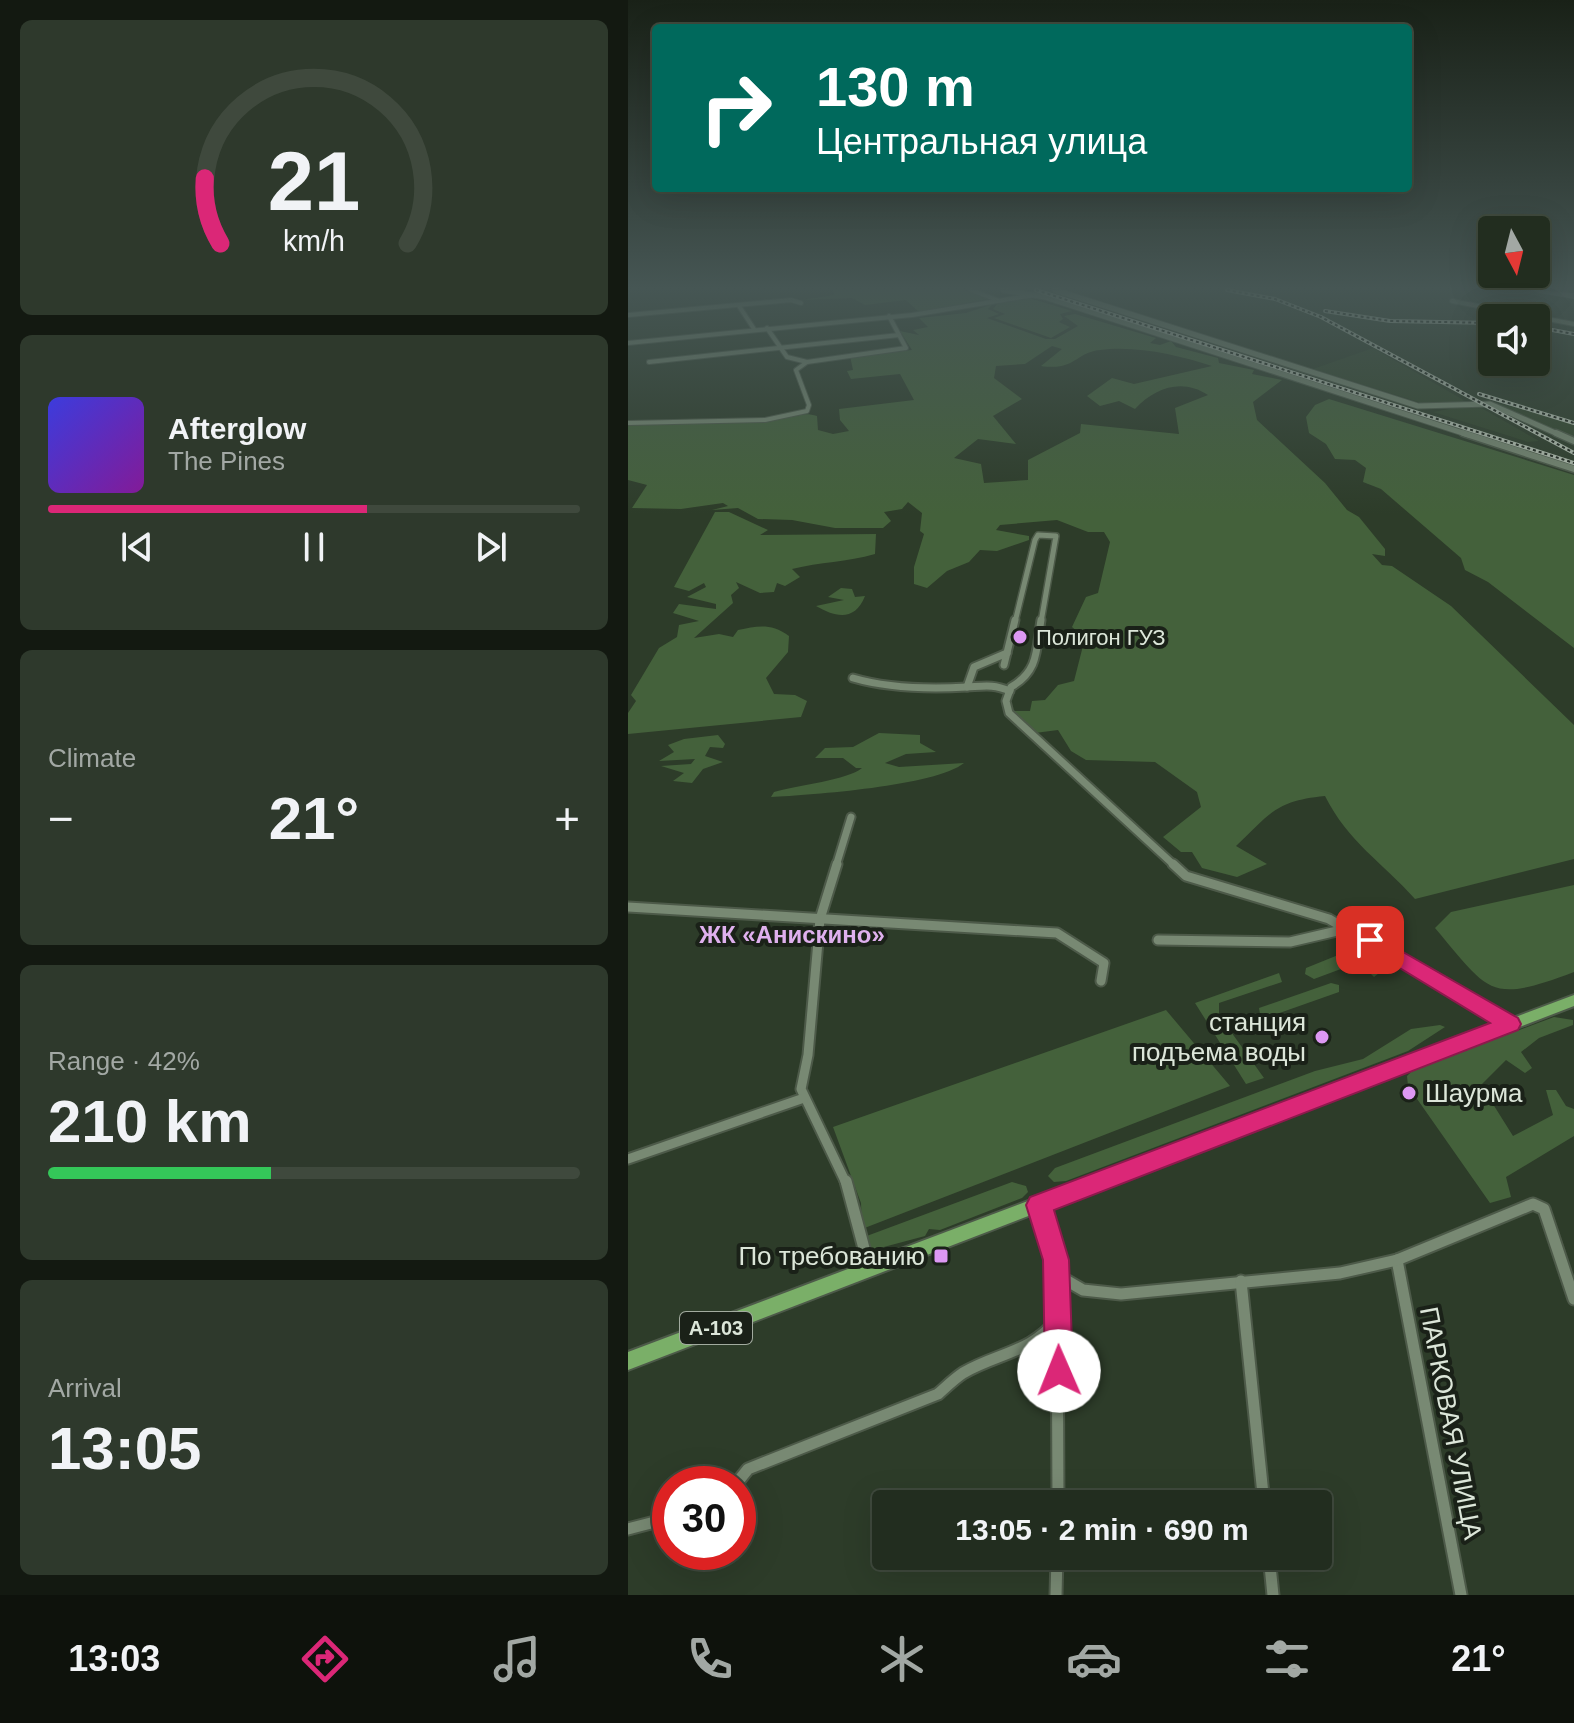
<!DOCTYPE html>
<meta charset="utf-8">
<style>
body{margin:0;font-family:Helvetica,sans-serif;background:#2e392c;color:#f1f3f6;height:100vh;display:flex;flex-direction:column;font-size:30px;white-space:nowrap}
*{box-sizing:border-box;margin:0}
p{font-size:26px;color:#a2a8a4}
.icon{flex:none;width:44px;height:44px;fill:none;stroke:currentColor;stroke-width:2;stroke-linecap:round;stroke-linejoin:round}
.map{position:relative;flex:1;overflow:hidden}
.details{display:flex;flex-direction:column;gap:20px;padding:20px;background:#131911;width:628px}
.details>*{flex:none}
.top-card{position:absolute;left:24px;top:24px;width:760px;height:168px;border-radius:8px;box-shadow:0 8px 32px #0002,0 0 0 2px #3f493d;background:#00695c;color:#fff;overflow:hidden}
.needle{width:52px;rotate:173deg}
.tools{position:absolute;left:850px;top:216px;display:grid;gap:16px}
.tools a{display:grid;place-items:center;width:72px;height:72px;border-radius:8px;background:#222d1f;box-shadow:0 8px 32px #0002,0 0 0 2px #3f493d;font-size:40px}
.speed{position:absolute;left:24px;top:1466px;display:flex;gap:16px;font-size:40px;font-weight:700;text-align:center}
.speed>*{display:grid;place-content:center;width:104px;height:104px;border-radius:50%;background:#222d1f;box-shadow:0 8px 32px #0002,0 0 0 2px #3f493d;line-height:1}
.speed .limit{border:12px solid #d22;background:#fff;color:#111}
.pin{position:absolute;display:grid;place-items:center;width:68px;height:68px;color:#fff;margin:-34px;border-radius:16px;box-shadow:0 4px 12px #0006}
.me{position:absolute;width:88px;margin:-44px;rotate:359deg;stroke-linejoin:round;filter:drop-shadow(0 0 6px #0008)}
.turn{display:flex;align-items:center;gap:28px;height:168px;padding:0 32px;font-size:36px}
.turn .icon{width:104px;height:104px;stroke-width:2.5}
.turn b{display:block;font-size:56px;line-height:68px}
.big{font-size:60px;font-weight:700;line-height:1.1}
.details .widget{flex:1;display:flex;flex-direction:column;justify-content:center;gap:12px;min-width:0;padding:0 28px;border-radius:12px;background:#2e392c}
.details .dial{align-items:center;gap:0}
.dial svg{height:208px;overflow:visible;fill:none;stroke:#3f493d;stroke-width:7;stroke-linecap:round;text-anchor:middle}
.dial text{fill:#f1f3f6;stroke:none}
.song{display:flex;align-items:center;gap:24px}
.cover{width:96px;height:96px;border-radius:12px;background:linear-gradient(135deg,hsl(240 70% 55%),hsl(290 70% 35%))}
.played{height:8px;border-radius:4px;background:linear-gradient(90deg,#db2777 60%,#3f493d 60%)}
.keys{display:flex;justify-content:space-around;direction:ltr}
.heat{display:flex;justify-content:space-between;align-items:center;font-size:44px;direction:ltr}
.charge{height:12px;border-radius:6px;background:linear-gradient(90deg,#34c759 42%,#3f493d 0)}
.trip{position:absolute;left:244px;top:1490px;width:460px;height:80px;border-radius:8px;background:#222d1f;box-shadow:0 8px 32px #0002,0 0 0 2px #3f493d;font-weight:700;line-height:80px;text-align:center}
.menu{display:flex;height:128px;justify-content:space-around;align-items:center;background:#0e120c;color:#a2a8a4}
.menu .icon{width:56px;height:56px}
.menu .current{color:#db2777}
.menu b{font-size:36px;color:#f1f3f6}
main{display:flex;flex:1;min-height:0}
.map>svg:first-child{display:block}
</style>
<main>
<section class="details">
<div class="widget dial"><svg viewBox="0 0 100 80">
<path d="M14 69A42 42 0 1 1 86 69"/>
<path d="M14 69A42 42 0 0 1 8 44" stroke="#db2777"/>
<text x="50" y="56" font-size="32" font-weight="700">21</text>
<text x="50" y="72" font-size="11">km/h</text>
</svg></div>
<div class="widget">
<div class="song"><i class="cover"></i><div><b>Afterglow</b><p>The Pines</p></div></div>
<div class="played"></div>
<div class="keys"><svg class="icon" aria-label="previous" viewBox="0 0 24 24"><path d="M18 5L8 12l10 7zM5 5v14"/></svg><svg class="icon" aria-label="pause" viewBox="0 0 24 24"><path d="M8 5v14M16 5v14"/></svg><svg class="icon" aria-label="next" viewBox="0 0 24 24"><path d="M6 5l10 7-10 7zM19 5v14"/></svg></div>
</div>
<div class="widget"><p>Climate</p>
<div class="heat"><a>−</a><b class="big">21°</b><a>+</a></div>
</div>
<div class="widget"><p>Range · 42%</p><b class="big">210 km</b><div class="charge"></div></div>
<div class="widget"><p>Arrival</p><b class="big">13:05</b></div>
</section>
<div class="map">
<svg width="946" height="1595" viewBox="0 0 946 1595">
<rect width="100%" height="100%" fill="#2d3c29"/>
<g fill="#33462d">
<path d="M745 348 834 399 837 403 800 405 685 369Z"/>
<path d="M865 402 946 423V439L922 428Z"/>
<path d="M842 405 850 406 911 441 900 442 805 412Z"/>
</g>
<g fill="#44613b" fill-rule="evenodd">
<path d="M205 290H336L360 299 291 312 278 300 237 305 224 298 174 300 206 295Z"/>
<path d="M401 298 444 311 432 314 435 319 431 322 442 327 423 338 366 318 377 314 365 309 370 303Z"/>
<path d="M365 304 360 309 371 314 359 318 418 339H427L450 326 436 316 447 314 528 338 522 343 532 345 543 341 548 347 590 358 591 363 626 370 624 374 654 380 625 402 629 420 697 483 719 510 731 517 757 549V556L744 554 754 565 764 566 823 606 946 725V859L787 899C754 862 720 842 697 796 647 801 643 813 608 846L639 864 609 877 574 868 564 852H553L535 837 573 807 569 792 527 762 458 760 443 751 430 730 407 733 384 711H402L404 701 417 700 430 685 446 681 457 638 444 627 458 597 470 593 482 542 476 532H460L429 520 372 525 368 530 401 536V540L369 551 352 550 341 562 319 571 299 588 286 584V567L296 534 292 531 294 513 280 502 274 509 256 512 263 521 255 528H207L164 520 130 519 110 508 84 510 100 506 95 503 53 509 4 508 19 485 0 480V425C45 419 88 423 133 422 152 421 172 410 189 416L190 430 205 434 221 431 212 420 211 409 286 400 272 374 223 379 219 371 225 370 222 356 284 350 272 331 291 335 285 330 300 327 291 318 338 313ZM424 346 434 349 413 366C448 371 446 353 472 350 507 345 551 355 584 366L506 384 484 378 459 396 472 406 491 401 507 409C527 387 555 378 580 395L547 408 551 434 453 424 452 433 400 460V480L356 483 353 464 326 458 350 439 388 444 365 416 394 399 366 378 368 366 397 364Z"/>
<path d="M701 399 946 475V648L860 582 837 570 833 558 753 489 735 482 738 468 727 460 707 459 698 444 681 433 678 417 687 405Z"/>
<path d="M87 512H101L140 530 132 535 248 534 247 554C219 562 192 562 164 569L172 577 157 586 149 583 146 592 132 593 108 582 111 588 103 595 105 603 66 638 91 634 105 637 110 630C130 626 143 623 161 636L160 652 138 678 146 694 167 695 179 701 173 717 0 734V713L8 701 3 695 31 648 49 637 51 625 71 621 45 613 51 604 88 609V604L59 597 78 587 76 583 61 591 46 587Z"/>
<path d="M213 588 224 589 227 597 237 596C227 622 207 617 188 606L216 600 200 597Z"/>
<path d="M251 733 292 735V743L308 752 278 754 257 763 271 767 336 763C308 786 183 795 143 797L146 792C170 785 220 780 234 768H228L215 758H187L197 748 225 747Z"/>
<path d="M90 735 97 744 95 748 82 747 77 756 95 762 75 769 64 783 45 781 56 773 33 766 63 764 67 759 31 761 46 752 40 745 56 739Z"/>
<path d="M946 885V972C861 1004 862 993 807 928L823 912Z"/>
<path d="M725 949 751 973 746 977 729 960 721 966 686 979 677 974 678 968Z"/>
<path d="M651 973 654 982 591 1003V1015L636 1078 618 1084 567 1003Z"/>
<path d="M703 983 711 985V992L643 1016 632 1014 631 1008Z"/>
<path d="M538 1010 602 1086 234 1229 233 1203 205 1127Z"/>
<path d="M926 1017 945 1020V1025L911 1038 893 1052 904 1068 897 1073 878 1060 853 1085 885 1136 925 1115 918 1090H928L938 1106 946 1109V1136L878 1177 883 1197 862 1203 780 1086 779 1076 785 1070Z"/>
<path d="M812 1025 817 1027 780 1051 438 1181 426 1182 420 1176 427 1168 687 1071 735 1059 783 1029Z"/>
<path d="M384 1182 398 1186 400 1192 394 1198 312 1230 301 1229 297 1236 237 1252 236 1237Z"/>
</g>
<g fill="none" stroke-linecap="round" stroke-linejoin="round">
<path fill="#748070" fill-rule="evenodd" d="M906 290 946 293V299L910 293Z"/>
<g stroke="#4d5a49" stroke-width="6">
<g id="minor-far4">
<path d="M343 290 369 300"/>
<path d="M824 301 946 324"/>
<path d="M111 306 126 329"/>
<path d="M0 315 163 300 173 303"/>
<path d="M139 328 159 357 179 362 278 348 261 316"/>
<path d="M0 343 284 315 406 295"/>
<path d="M21 362 271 335"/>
<path d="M0 423 137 420 179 411 181 405 168 370 179 362"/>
</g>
</g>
<g stroke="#4d5a49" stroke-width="8">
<path id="minor-far3" d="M387 622 407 540 410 535 428 536 413 622"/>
</g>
<g stroke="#4d5a49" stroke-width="11">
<g id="minor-far2">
<path d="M413 620C408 650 411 671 383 687L378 701 381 713 547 866"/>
<path d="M376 665 387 620"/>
<path d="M225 678C259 688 303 689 339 687 357 686 365 684 382 691"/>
<path d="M339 687 346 667 379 653"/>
<path d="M208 866 223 817"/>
</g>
</g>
<g stroke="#4d5a49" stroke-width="13">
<g id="minor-far1">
<path d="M209 864 192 919 180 1055 173 1089 218 1183"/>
<path d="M545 864 558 876 701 919 882 1024"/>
<path d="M0 907 429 933 476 963 473 981"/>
<path d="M530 940 662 942 722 928"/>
<path d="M0 1159 176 1098"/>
</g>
</g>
<g stroke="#4d5a49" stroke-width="15">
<g id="minor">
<path d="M218 1181 241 1267"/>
<path d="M411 1205 424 1240 429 1275 430 1504"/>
<path d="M769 1260 833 1595"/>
<path d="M429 1275 455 1290 493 1294 712 1273 769 1260 905 1204 916 1209 946 1299"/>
<path d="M613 1281 636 1504"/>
<path d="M108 1484 120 1469 310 1394C318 1387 326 1379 335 1373 369 1353 403 1353 430 1319"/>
<path d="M0 1529 42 1518"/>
<path d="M641 1556 645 1595"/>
<path d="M428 1595 429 1556"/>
</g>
</g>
<g stroke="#4d5a49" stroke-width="7">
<g id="tertiary-far1">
<path d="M375 290 417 297 841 435"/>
<path d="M427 290 790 406 862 404 932 435"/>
</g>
</g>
<g stroke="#4d5a49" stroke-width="9">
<g id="tertiary">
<path d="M835 433 946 469"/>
<path d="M928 433 946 441"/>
</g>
</g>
<g stroke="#4d5a49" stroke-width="4">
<path id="primary" d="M946 995V1006L0 1370V1352Z"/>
</g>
<use href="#minor-far4" stroke="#788973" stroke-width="4"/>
<use href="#minor-far3" stroke="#788973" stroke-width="5"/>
<use href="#minor-far2" stroke="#788973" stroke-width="7"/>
<use href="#minor-far1" stroke="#788973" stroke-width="9"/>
<use href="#minor" stroke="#788973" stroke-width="11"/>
<use href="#tertiary-far1" stroke="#788973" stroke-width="5"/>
<use href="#tertiary" stroke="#788973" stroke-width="6"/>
<use href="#primary" fill="#7aaf68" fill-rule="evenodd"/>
<g stroke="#bac5b6" stroke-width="4">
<g id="rail">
<path d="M408 290 946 463"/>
<path d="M599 290 647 299 693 317 946 453"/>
<path d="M697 311 762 321 864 323"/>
<path d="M908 327 946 334"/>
<path d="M851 394 946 423"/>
</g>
</g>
<use href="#rail" stroke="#1a2118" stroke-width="2" stroke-dasharray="3" stroke-linecap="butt"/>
</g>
<linearGradient id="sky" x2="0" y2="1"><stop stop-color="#192117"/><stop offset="0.56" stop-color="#465654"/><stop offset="1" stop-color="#465654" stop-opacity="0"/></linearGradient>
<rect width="946" height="514" fill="url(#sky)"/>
<path fill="#db2777" stroke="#8e194d" stroke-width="2" d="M742 933 890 1018 893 1024 890 1030 426 1210 441 1260 445 1371 441 1381 431 1385 421 1381 417 1371 415 1260 398 1205 402 1197 862 1023 734 945 731 940Z"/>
<g fill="#dd98f3" stroke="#1a2118" stroke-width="3">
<circle cx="392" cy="637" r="8"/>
<circle cx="694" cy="1037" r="8"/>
<circle cx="781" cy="1093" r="8"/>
<rect x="305" y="1248" width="16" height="16" rx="4"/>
</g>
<g text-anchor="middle" stroke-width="8" stroke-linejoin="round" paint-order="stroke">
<rect fill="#1a2118" stroke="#a2ab9f" stroke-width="2" x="52" y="1312" width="72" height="32" rx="6"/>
<g font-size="20" font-weight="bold" fill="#dce6d9">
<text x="88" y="1335">А-103</text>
</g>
<g font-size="22" fill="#dce6d9" stroke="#1a2118" text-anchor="start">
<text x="408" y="645">Полигон ГУЗ</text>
</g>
<g font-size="24" font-weight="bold" fill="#dfb0ee" stroke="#1a2118">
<text x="164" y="943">ЖК «Анискино»</text>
</g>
<g font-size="26" fill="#dce6d9" stroke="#1a2118" text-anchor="end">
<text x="678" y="1031">станция<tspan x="678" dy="30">подъема воды</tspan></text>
<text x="797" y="1102" text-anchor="start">Шаурма</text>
<text x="297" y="1265">По требованию</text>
</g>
<g font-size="26" fill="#dce6d9" stroke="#1a2118">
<text transform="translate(823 1423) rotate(79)" y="9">ПАРКОВАЯ УЛИЦА</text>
</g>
</g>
</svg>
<div class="tools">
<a><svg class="needle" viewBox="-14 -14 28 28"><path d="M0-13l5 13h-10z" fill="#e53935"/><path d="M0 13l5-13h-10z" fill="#a2a8a4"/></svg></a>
<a><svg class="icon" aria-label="sound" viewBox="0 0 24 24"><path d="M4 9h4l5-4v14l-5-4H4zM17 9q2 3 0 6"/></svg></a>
</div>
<div class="speed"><div class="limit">30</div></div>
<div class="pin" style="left:742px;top:940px;background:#d93025"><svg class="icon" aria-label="arrive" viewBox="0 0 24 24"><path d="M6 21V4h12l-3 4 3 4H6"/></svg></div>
<svg class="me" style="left:431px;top:1371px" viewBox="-20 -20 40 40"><circle r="19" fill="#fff"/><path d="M0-13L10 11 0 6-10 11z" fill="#db2777"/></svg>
<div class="trip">13:05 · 2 min · 690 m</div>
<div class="top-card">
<div class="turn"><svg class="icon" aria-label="right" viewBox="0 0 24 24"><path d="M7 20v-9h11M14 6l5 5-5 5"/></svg><div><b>130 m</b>Центральная улица</div></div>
</div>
</div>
</main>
<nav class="menu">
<b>13:03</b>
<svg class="icon current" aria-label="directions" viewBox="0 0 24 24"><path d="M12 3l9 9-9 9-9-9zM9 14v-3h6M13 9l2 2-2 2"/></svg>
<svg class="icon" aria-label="music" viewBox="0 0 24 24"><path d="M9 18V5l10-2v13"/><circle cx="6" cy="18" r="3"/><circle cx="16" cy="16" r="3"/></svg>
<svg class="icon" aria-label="phone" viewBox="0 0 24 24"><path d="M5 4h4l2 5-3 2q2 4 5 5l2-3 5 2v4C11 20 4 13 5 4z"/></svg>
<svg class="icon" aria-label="climate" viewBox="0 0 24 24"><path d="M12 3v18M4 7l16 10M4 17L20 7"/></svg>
<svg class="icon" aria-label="car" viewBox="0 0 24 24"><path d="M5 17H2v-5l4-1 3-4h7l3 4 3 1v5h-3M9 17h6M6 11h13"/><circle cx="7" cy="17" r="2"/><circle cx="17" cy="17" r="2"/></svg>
<svg class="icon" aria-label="filters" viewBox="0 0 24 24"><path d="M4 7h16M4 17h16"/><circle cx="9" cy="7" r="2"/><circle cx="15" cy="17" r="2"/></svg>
<b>21°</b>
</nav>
